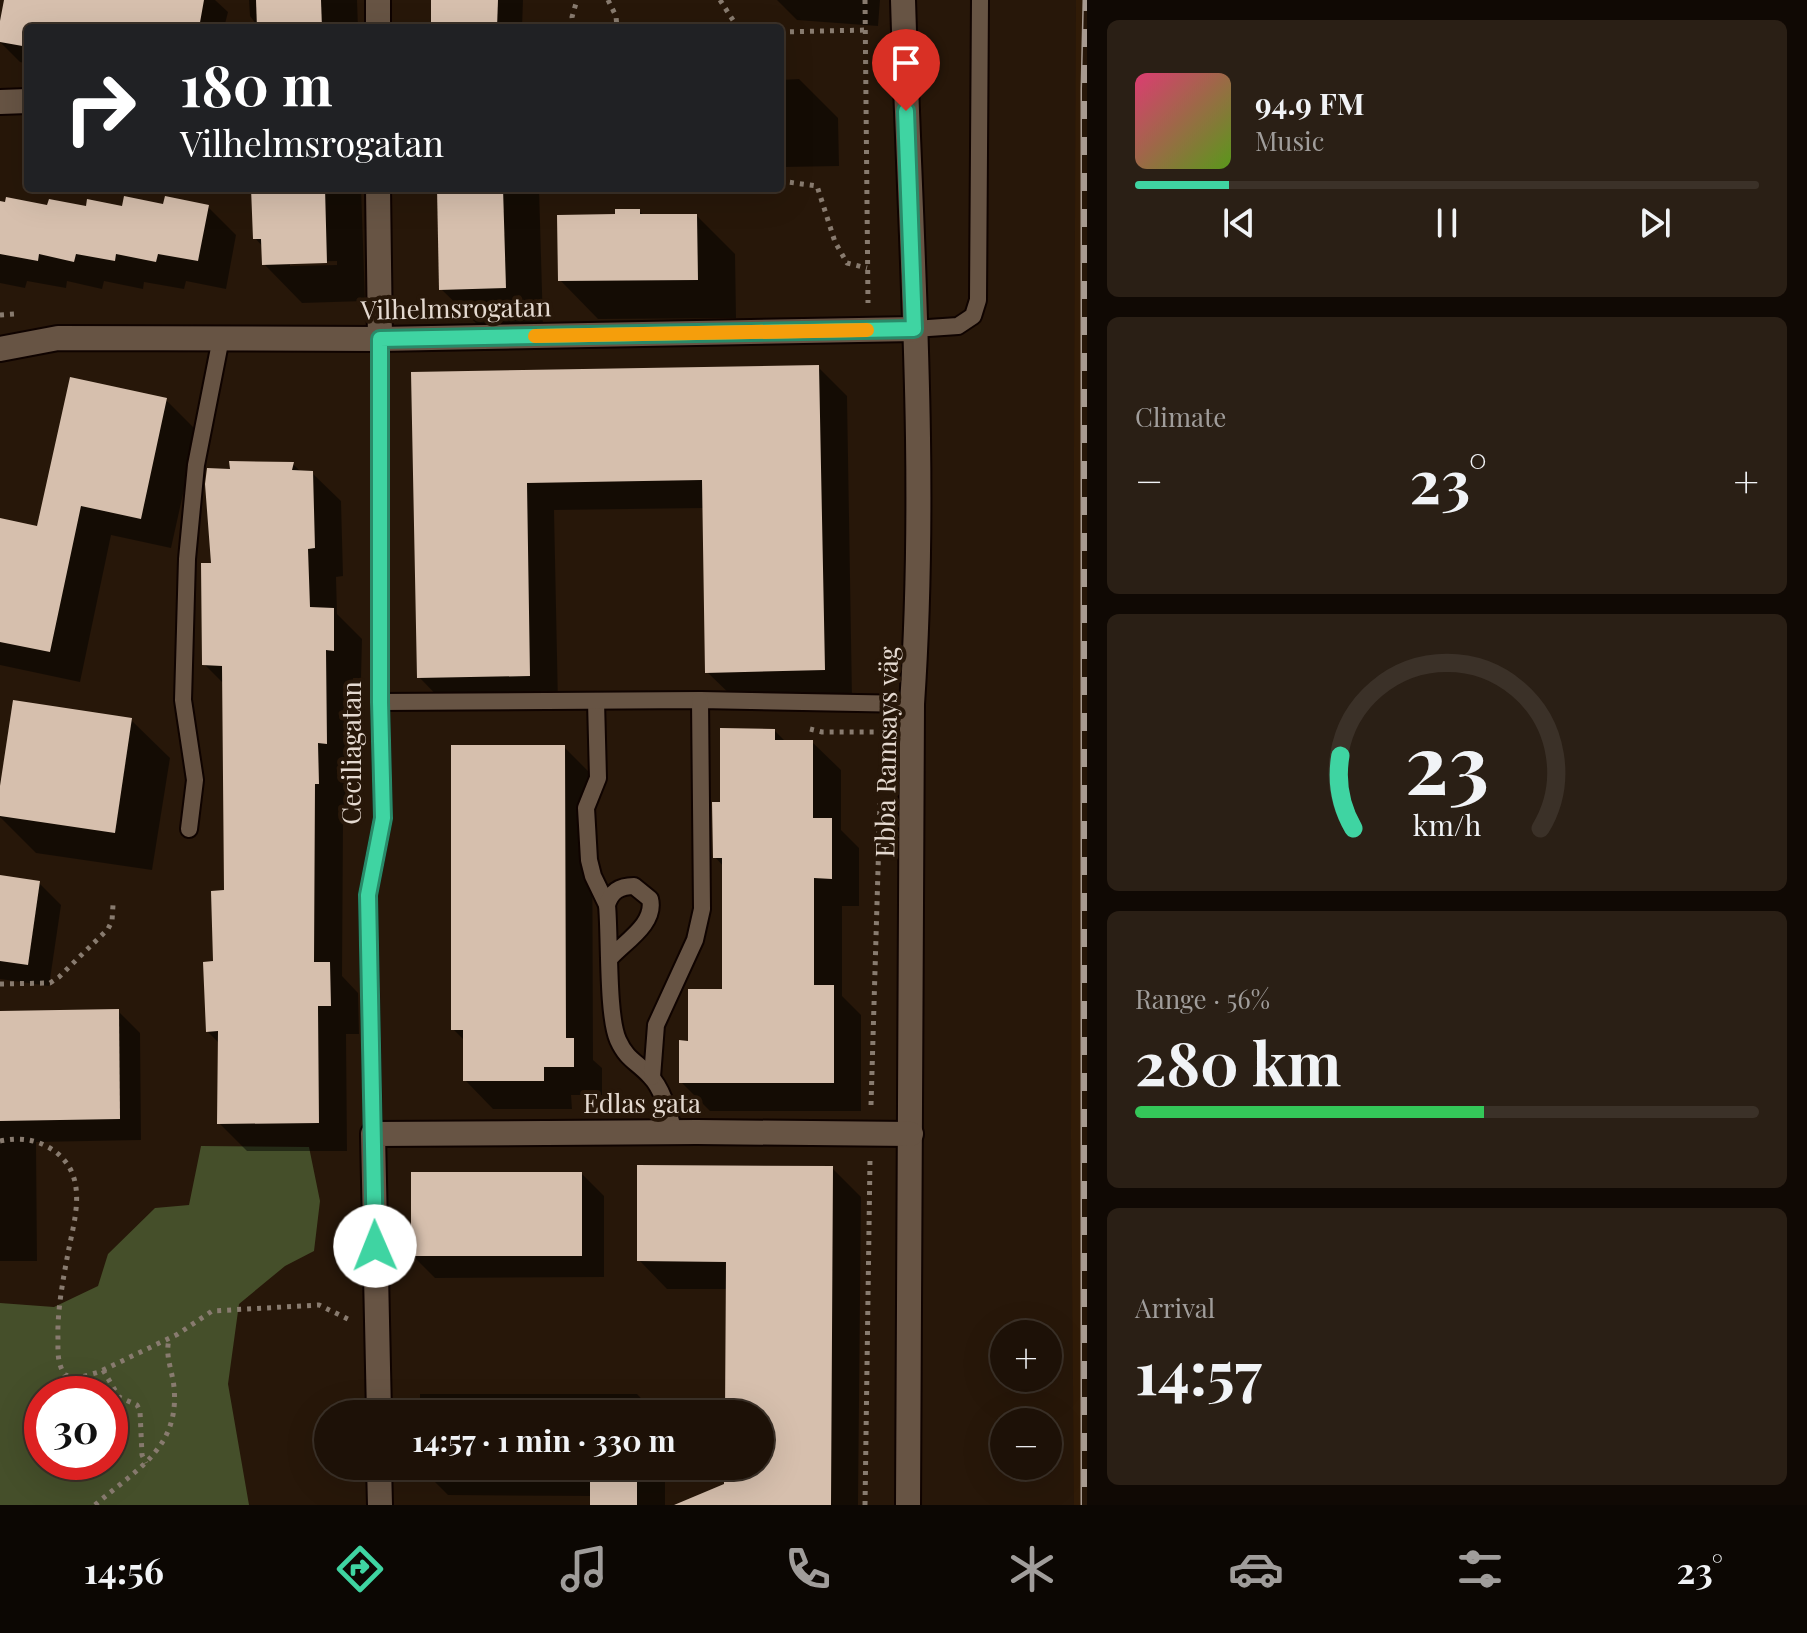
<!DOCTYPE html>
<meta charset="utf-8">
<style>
body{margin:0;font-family:"Playfair Display",serif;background:#2a1f15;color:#f1f3f6;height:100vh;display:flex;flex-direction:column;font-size:30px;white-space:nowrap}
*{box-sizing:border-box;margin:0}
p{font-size:26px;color:#a09d9b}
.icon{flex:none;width:44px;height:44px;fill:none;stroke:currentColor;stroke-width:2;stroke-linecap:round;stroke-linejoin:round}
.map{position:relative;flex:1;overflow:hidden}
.drawer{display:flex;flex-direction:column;gap:20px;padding:20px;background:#100904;width:720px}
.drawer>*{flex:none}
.top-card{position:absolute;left:24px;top:24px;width:760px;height:168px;border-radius:8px;box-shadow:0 8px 32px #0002,0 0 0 2px #3b3128;background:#202124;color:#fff;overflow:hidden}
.buttons{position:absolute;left:990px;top:1320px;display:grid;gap:16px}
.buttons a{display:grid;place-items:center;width:72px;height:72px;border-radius:50%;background:#1d1107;box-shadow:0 8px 32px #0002,0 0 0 2px #3b3128;font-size:40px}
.speed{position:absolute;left:24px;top:1376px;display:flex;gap:16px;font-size:40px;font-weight:700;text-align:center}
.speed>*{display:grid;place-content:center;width:104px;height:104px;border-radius:50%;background:#1d1107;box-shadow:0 8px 32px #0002,0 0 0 2px #3b3128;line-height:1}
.speed .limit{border:12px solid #d22;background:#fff;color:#111}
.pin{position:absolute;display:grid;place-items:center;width:68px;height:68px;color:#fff;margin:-82px -34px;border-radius:50% 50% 50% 0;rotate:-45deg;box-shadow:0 0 8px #0007}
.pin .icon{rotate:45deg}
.me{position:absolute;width:88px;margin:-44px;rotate:359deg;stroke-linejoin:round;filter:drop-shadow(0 0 6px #0008)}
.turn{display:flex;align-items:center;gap:28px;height:168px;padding:0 24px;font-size:36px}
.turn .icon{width:104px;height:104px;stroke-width:2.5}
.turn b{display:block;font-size:56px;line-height:68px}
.big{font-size:60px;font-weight:700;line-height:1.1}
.drawer .tile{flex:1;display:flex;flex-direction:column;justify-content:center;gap:12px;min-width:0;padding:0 28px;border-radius:12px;background:#2a1f15}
.drawer .dial{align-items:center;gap:0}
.dial svg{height:208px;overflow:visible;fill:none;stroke:#3b3128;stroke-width:7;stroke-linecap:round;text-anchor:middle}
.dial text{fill:#f1f3f6;stroke:none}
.song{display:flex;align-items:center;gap:24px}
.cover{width:96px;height:96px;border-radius:12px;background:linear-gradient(135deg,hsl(340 70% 55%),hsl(90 70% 35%))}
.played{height:8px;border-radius:4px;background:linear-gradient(90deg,#3fd4a2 15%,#3b3128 15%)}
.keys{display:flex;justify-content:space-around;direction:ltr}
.heat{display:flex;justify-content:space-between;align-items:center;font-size:44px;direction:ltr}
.charge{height:12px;border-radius:6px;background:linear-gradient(90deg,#34c759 56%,#3b3128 0)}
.trip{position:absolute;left:314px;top:1400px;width:460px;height:80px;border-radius:40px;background:#1d1107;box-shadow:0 8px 32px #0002,0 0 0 2px #3b3128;font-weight:700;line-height:80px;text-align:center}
.tabs{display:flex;height:128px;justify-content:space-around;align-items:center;background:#0c0703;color:#a09d9b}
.tabs .icon{width:56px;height:56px}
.tabs .current{color:#3fd4a2}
.tabs b{font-size:36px;color:#f1f3f6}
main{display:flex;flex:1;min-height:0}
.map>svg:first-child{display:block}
</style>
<main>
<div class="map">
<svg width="1087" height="1505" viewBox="0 0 1087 1505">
<rect width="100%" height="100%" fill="#271709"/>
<path fill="#301b07" d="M1076 0H1087V1505H1074L1071 1136Z"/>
<path fill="#454f2a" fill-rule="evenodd" d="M201 1146 309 1147 320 1201 314 1251 285 1266 239 1304 228 1384 249 1505H0V1303L54 1307 98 1286 108 1254 155 1208 189 1205ZM42 1394H110V1462H42Z"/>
<g fill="#0007" fill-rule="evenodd">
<path d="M6 0H215L228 12 224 28H28V64L20 62 0 42Z"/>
<path d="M249 0H357L358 28H259L250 16Z"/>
<path d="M433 0H523L522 28H433Z"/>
<path d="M777 0H880L878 26 797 20Z"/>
<path d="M799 79 838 118 839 166 785 167 780 162V80Z"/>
<path d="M253 188H361L365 301 302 303 264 264 263 247 255 238ZM337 261V265L290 266V262Z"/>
<path d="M439 188H539L543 325 480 327 441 289Z"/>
<path d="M0 203 87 208 208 207 236 235 226 289 186 281 184 289 144 282 143 289 104 281 102 289 67 281 66 288 27 281 25 288 0 283Z"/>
<path d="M639 211 645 216H697L735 254 736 318 598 319 560 280 617 216Z"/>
<path d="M818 367 847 396 852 698 736 700 707 672 704 508 554 510 558 704 447 706 419 677 413 374Z"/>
<path d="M166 400 197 431 171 548 111 535 80 682 0 665V521L39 529Z"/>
<path d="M293 464 302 473H312L341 501 343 576 336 577 337 614 362 639 361 678H353L355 771H345L346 811 343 812V825L342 976 358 993 359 1034H346L347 1151H247L219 1123 220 1044 208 1032 226 892 224 684 204 664 213 565 232 472Z"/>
<path d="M131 720 170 758 152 870 36 853 0 817V799Z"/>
<path d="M775 731 786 742H812L841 770V830L859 848V906H842V996L861 1015V1111H710L681 1082 690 1043 724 991V867L715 857 722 804Z"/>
<path d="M564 747 592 775 593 1060 602 1068V1095H571L572 1109H493L465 1080V1041L453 1029Z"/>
<path d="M0 877 39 883 61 905 49 986 0 979Z"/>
<path d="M118 1011 140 1033 141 1140 36 1142 37 1261H0V1013Z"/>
<path d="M832 1168 861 1197 858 1505H678L726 1485V1466H760V1414H727L728 1289H667L639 1260Z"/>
<path d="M582 1174 604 1196V1277L435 1278 413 1256Z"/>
<path d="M420 1394H637L656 1414H420Z"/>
<path d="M419 1466H665V1505H592V1496L448 1495Z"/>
</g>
<g fill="#d6bfad">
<path d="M4 0H204L199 28H28V47L0 42V21Z"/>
<path d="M256 0H321L322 28H257Z"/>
<path d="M431 0H498L497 28H431Z"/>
<path d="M251 188H325L327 263 262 265 261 239H253Z"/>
<path d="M437 188H503L506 288 439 290Z"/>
<path d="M124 196 163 204 165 196 209 205 198 261 158 254 156 262 116 254 115 261 76 254 74 262 39 254 38 261 0 254V201L5 202 6 197 47 205 49 199 86 206 87 199 122 206Z"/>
<path d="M615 209H640V214H697L698 280 558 281 557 215 615 214Z"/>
<path d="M819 365 825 670 705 673 702 480 527 483 530 676 417 678 411 372Z"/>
<path d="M70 377 167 398 141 519 81 506 50 652 0 642V518L37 526Z"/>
<path d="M229 461 294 462 292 470 313 471 315 548 308 549 310 607 334 608V651L326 650 327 744 318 743 319 784H315L314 962H330L331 1006H318L319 1123 217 1124 218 1031 206 1032 203 962 213 961 211 891 224 890 222 666 202 665 201 563H211L205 484 207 468 230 469Z"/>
<path d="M13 700 132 718 115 833 0 816V786Z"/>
<path d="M720 728 775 729V740H813V818H832V879L814 878V985H834V1083H679V1040L688 1041V989H722V858H713L712 802H720Z"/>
<path d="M451 745H565L566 1038H574V1067H544V1081H463V1030H451Z"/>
<path d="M0 875 40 881 28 965 0 961Z"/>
<path d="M119 1009 120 1119 0 1121V1011Z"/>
<path d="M637 1165 833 1166 831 1505H674L724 1484V1466H760V1414H725L726 1262 637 1261Z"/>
<rect x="411" y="1172" width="171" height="84"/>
<rect x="590" y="1466" width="47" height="39"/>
</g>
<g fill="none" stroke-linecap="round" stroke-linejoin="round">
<g stroke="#0f0300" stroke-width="20">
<g id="lane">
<path d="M914 329 958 326 973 316 978 300 980 0"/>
<path d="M596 701 598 778 586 808 589 860 593 876 607 905"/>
<path d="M380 702 700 700 912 704"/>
<path d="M189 829 195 780 183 700 187 559 196 465 221 338"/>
<path d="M611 957C626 941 656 923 650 899L634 886C620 886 611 891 607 905 610 937 607 1015 618 1040 627 1060 636 1061 650 1076 663 1089 669 1114 674 1132"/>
<path d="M652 1077 656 1025 695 940 702 909 700 700"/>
<path d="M373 1134 368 895 383 818 380 702V339"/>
</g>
</g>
<g stroke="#0f0300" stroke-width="28">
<g id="street">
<path d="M378 0V28"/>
<path d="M903 0C910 234 928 470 912 704L908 1505"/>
<path d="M0 102 28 101"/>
<path d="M378 188 380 339"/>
<path d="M0 349 58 338 380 339 914 329"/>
<path d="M379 1414 373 1134 697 1132 911 1134"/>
<path d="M379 1466 380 1505"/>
</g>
</g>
<g stroke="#887b6f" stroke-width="5" stroke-dasharray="4 6" stroke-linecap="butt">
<path d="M608 0 616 16 617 28"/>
<path d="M720 0 738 28"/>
<path d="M865 0 868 303"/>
<path d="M573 28 572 17 577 0"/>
<path d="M780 32 867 30"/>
<path d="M780 181 817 186 835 242 847 263 867 268"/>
<path d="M0 315 15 314"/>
<path d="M810 729 822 732H883"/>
<path d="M0 984 50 983 59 977 108 929 112 921 113 905"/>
<path d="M871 1105 880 803"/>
<path d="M0 1141C20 1137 36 1139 53 1150 89 1175 75 1217 68 1253 63 1280 57 1311 58 1339 58 1352 57 1363 65 1375L78 1378 99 1372 178 1334 212 1311 319 1305 350 1320"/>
<path d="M103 1370 119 1397 137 1405 140 1411 142 1455 146 1463"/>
<path d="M95 1505C135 1470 180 1449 174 1387 172 1369 165 1357 169 1339"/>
<path d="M865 1505 870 1159"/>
</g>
<use href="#lane" stroke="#675444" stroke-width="16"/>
<use href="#street" stroke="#675444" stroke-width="24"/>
<g stroke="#a79a90" stroke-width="9">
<path id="rail" d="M1085 1505V89L1087 0"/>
</g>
<use href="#rail" stroke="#271709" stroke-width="6" stroke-dasharray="18" stroke-linecap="butt"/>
</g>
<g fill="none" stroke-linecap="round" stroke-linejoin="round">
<g stroke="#298a69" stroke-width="20">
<path id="route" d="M375 1246 368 895 383 818 380 702V339L914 329 906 111"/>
</g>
<use href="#route" stroke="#3fd4a2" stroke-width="14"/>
<path stroke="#f59e0b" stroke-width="14" d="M535 336 867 330"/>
</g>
<g text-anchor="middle" stroke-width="8" stroke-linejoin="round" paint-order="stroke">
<g font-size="26" fill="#e4d9d0" stroke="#271709">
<text transform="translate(456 309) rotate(-1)" y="9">Vilhelmsrogatan</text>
<text transform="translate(887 752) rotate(-89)" y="9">Ebba Ramsays väg</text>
<text transform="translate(352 753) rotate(-90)" y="9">Ceciliagatan</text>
<text x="642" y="1113">Edlas gata</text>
</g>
</g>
</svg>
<div class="buttons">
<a>+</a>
<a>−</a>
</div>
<div class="speed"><div class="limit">30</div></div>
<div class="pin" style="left:906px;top:111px;background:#d93025"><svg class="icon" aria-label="arrive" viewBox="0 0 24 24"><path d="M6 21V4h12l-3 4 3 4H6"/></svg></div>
<svg class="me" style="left:375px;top:1246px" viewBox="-20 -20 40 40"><circle r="19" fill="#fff"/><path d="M0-13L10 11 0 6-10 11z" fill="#3fd4a2"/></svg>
<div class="trip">14:57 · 1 min · 330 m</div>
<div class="top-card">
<div class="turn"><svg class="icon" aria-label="right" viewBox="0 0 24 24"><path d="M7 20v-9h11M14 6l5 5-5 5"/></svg><div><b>180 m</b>Vilhelmsrogatan</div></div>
</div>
</div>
<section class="drawer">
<div class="tile">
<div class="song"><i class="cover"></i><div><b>94.9 FM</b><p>Music</p></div></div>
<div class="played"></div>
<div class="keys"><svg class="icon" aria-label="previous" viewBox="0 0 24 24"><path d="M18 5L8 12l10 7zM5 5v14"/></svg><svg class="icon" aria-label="pause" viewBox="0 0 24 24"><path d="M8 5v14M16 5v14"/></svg><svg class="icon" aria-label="next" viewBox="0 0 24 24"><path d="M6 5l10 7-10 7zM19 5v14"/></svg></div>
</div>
<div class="tile"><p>Climate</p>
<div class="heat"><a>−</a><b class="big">23°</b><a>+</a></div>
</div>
<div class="tile dial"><svg viewBox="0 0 100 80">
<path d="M14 69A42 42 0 1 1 86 69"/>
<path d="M14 69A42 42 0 0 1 9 41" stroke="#3fd4a2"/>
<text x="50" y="56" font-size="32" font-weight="700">23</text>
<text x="50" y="72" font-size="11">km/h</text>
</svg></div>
<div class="tile"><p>Range · 56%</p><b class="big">280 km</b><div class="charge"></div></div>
<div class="tile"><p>Arrival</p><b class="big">14:57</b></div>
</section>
</main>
<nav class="tabs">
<b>14:56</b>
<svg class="icon current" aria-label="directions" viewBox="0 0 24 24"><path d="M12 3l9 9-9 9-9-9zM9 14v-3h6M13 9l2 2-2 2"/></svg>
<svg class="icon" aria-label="music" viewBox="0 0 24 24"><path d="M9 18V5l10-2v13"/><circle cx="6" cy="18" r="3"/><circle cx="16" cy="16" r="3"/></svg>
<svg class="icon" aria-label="phone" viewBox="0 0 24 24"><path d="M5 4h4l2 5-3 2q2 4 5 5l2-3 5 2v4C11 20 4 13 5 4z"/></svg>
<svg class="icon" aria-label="climate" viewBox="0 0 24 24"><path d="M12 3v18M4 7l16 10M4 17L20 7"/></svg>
<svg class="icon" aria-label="car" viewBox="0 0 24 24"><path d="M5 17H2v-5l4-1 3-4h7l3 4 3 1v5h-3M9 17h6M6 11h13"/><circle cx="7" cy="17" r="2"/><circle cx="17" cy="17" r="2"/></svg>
<svg class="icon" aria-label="filters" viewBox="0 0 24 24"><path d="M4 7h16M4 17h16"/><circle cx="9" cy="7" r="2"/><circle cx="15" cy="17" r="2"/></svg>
<b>23°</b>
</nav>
